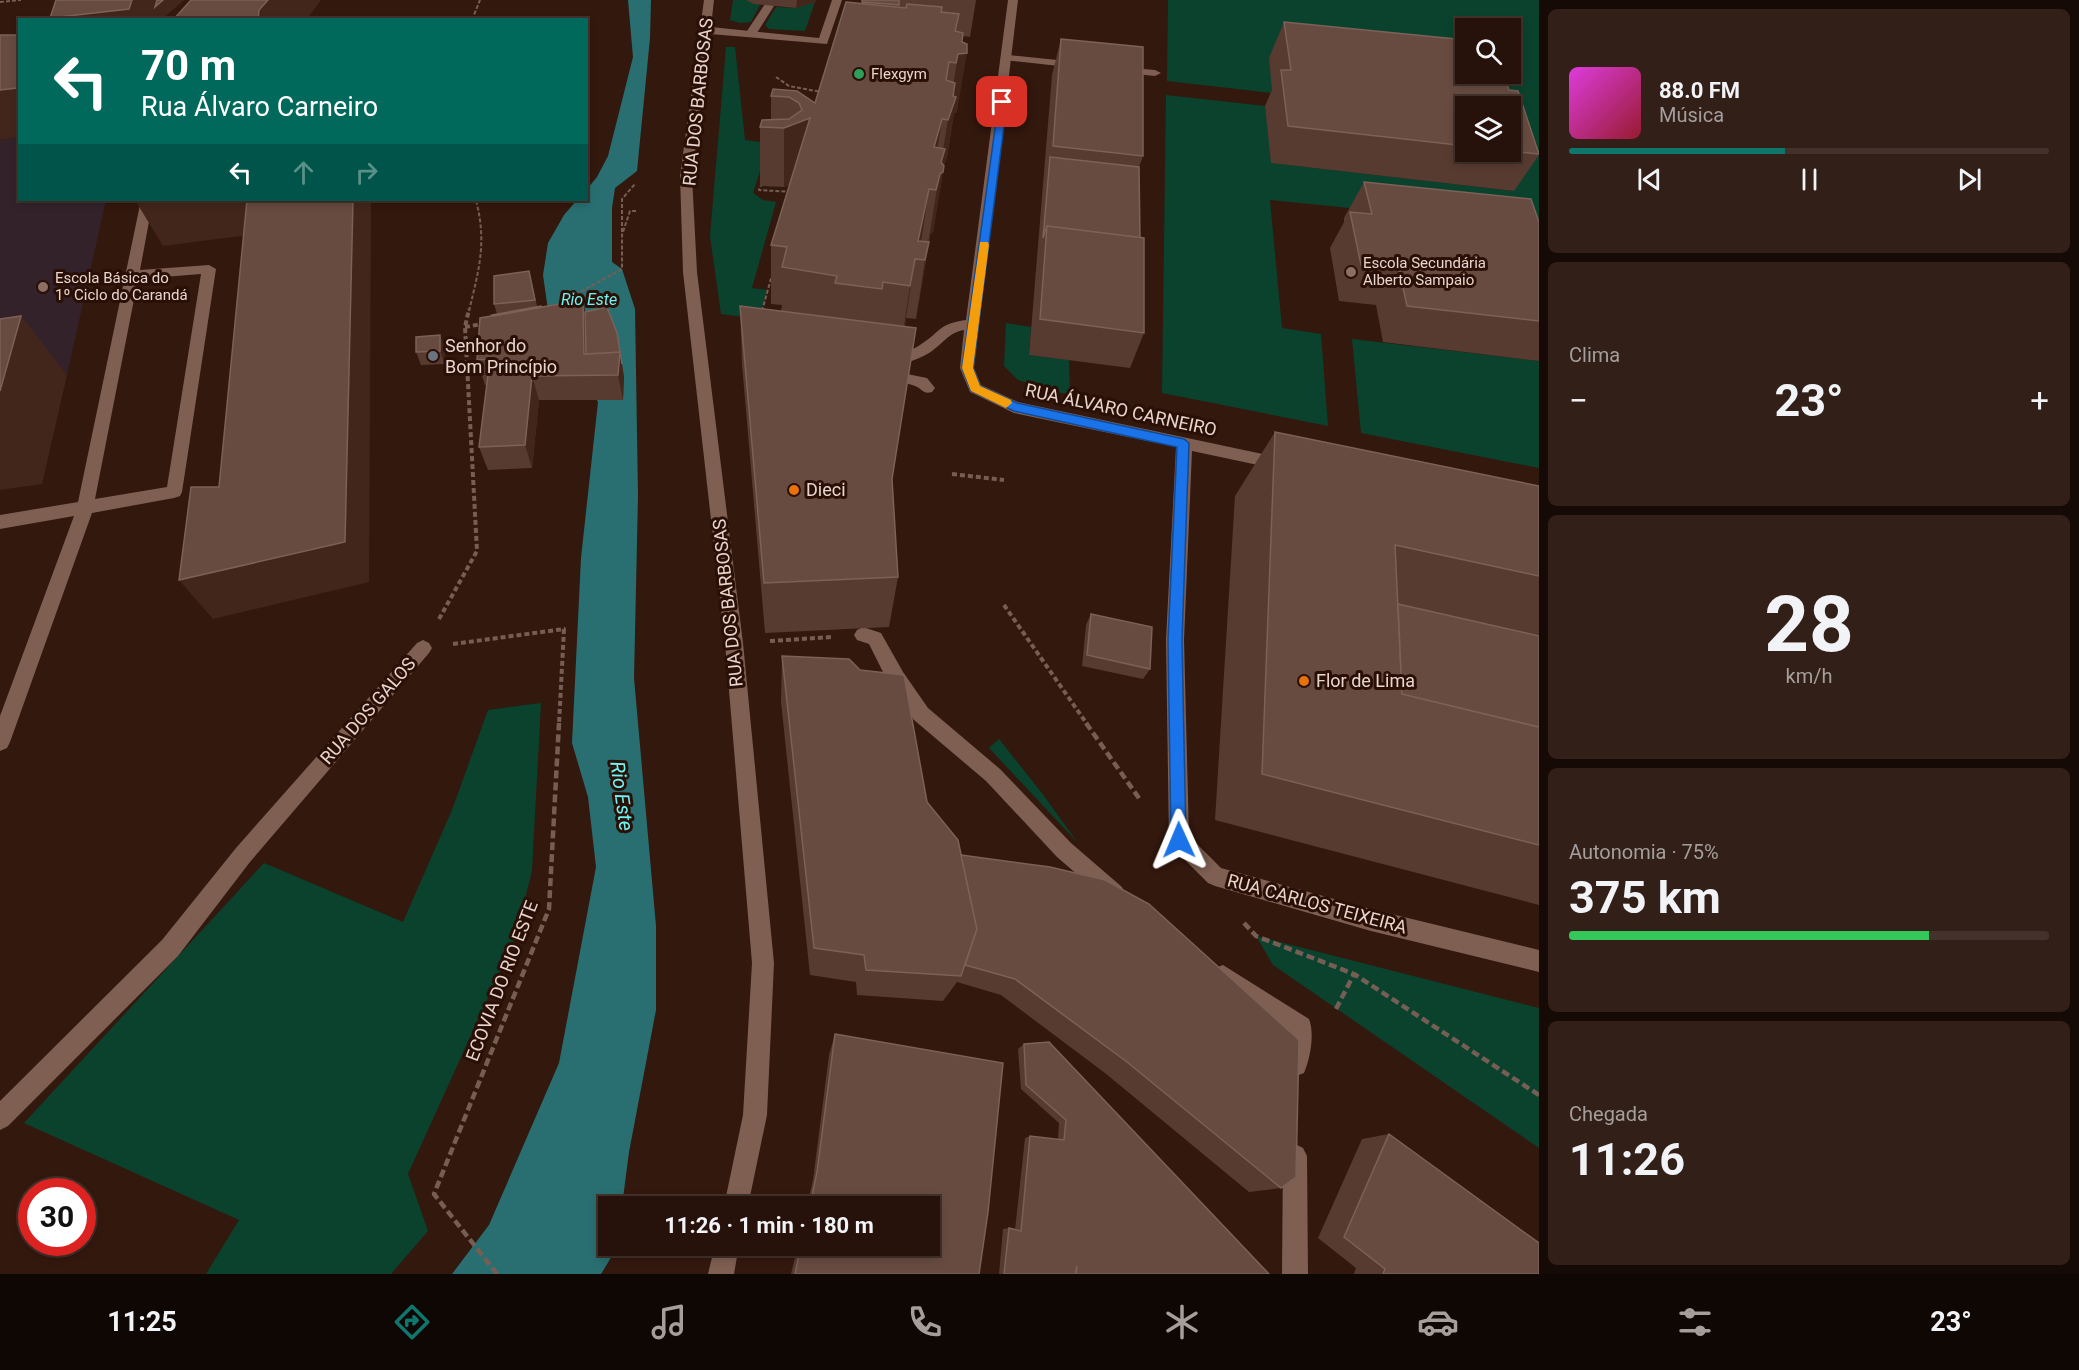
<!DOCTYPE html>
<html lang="pt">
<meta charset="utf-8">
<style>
body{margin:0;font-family:Roboto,sans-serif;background:#322018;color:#f1f3f6;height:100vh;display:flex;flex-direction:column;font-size:22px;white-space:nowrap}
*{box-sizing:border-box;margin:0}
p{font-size:20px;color:#a49e9c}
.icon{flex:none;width:33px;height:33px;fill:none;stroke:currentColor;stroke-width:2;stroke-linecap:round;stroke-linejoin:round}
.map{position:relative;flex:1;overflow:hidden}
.drawer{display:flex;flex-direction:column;gap:9px;padding:9px;background:#150a06;width:540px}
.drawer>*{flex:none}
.guide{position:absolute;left:18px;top:18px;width:570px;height:183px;border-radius:0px;box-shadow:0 3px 9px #0003,0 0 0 2px #42322b;background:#00695c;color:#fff;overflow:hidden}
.buttons{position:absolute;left:1455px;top:18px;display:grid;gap:12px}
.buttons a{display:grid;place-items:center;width:66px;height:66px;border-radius:0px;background:#26120a;box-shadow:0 3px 9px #0003,0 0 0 2px #42322b;font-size:30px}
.speed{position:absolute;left:18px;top:1178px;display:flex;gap:12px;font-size:30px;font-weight:700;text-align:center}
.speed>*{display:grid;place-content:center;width:78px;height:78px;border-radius:50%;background:#26120a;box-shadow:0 3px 9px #0003,0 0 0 2px #42322b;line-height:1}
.speed .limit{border:9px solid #d22;background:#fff;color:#111}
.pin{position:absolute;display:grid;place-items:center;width:51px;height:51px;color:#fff;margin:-26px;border-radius:12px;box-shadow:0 3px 9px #0006}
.me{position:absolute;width:66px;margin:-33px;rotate:359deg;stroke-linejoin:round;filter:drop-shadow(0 0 4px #0008)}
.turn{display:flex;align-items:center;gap:21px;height:126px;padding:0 24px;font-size:27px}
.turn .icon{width:78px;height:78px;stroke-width:2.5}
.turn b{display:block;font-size:42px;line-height:51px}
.lanes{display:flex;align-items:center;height:57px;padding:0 24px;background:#0003;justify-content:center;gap:30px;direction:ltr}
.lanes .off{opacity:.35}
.big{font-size:45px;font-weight:700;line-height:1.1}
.drawer .tile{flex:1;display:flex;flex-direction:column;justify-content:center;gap:9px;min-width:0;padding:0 21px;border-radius:9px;background:#322018}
.drawer .dial{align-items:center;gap:0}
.dial b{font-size:78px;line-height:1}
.song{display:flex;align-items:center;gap:18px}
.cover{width:72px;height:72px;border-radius:9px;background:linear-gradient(135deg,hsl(300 70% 55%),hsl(350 70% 35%))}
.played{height:6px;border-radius:3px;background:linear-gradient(90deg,#0f766e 45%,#42322b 45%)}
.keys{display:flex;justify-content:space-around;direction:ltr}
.heat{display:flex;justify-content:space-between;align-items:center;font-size:33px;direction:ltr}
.charge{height:9px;border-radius:4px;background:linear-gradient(90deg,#34c759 75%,#42322b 0)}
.trip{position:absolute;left:598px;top:1196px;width:342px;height:60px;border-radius:0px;background:#26120a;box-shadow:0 3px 9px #0003,0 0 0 2px #42322b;font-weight:700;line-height:60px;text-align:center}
.menu{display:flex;height:96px;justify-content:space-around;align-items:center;background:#0f0704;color:#a49e9c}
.menu .icon{width:42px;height:42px}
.menu .active{color:#0f766e}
.menu b{font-size:27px;color:#f1f3f6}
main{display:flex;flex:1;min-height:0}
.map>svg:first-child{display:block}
</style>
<main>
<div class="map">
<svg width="1539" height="1274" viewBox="0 0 1539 1274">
<rect width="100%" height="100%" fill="#33180e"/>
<path fill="#33222a" d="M19 137 20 200H106L67 375 0 384V140Z"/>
<g fill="#0a422d" fill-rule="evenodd">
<path d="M733 0H746L760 5 751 22 740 23 730 20Z"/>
<path d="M1168 0H1539V227L1270 200 1282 328 1321 334 1328 426 1162 393 1166 95 1265 106 1272 163 1513 191 1510 106 1269 58 1273 93 1167 81ZM1466 28H1510V74H1466Z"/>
<path d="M815 2 805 31 769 29 765 25 776 7 796 8Z"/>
<path d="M726 47H735L745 140 769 143 753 193 763 200 776 202 752 288 767 290 759 319 721 314 710 236Z"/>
<path d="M1006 323 1031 327 1029 355 1069 360 1070 394 1054 392 1018 380 1004 366Z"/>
<path d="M1352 339 1539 361V468L1361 433Z"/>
<path d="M541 703 532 871 515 938 408 1174 428 1231 391 1274H206L239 1220 24 1123 264 863 403 922 452 810 488 710Z"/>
<path d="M999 739 1041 792 1078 843 989 748Z"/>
<path d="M1256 936 1539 1008V1148L1273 965Z"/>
</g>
<path fill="#296f71" d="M628 0H651L650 38 637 171 615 188 612 208V262L622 269 635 309 638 496 634 678 656 926V1010L629 1152 622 1206H609V1245L618 1246 601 1274H452L489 1225 559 1063 596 867 588 797 572 743 581 558 598 402 548 310 543 275 548 243 564 215 577 200H586L587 189 597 177 608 156 633 57Z"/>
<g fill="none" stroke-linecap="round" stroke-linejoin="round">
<g stroke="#765e55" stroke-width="2" stroke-dasharray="4 2" stroke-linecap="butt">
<path d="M0 2 21 0"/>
<path d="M472 20 480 0"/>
<path d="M776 77 789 86 821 92"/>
<path d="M762 183 759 190 792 192"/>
<path d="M622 232V199L635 184"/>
<path d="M555 306 622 269V235L630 211H636"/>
<path d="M469 311C479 269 487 243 476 200"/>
<path d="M762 311 772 275"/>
</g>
<g stroke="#765e55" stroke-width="4" stroke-dasharray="5 3" stroke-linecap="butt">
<path d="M465 327 482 324"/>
<path d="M952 474 1004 480"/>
<path d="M1004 605 1087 724"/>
<path d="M439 619 477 551 465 327 469 309"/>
<path d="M770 641 832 637"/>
<path d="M453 644 564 629 559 724"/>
</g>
<g stroke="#765e55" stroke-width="4.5" stroke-dasharray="8 4" stroke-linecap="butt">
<path d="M1086 723 1141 801"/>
<path d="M1244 923 1256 936 1354 974 1539 1095"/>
<path d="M1336 1009 1354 974"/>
<path d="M497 1274 434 1194 549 909 559 723"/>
</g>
<g fill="#7f5f52" fill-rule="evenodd">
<path d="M769 3 774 6 755 36 751 37 747 36 745 34 765 4Z"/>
<path d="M1008 55 1077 62 1083 65 1077 68 1004 60 1002 58Z"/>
<path d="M1120 67 1155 70 1161 73 1155 76 1116 72 1114 70Z"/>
</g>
<g fill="#7f5f52" fill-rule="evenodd">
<path d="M704 0H714L711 27 819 38 832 0H842L827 44 710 34 692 176 697 272 743 643 774 963 767 1115 748 1206H724L743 1115 752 963 725 643 683 272 680 176Z"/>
<path d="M1008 0H1018L974 368 981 385 1018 402 1282 458 1288 460 1290 464 1288 468 1282 470 1192 451 1184 640 1189 836 1221 868 1371 909 1539 950V972L1371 931 1215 886 1208 883 1172 847 1169 840 1166 640 1176 447 1014 413 970 392 960 368 964 330C949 332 942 345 929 353 916 361 903 364 888 365L881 360 883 356C896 353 908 353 920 345 941 332 937 324 966 320Z"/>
<path d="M141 200H153L140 270 209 265 216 269 182 492 180 496 174 498 92 513 10 742 7 748 0 751V716L74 516 0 529V515L78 502ZM201 274 167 487 95 499 138 279Z"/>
<path d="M886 366 897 372 927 378 935 388 932 392C923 395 923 389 915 386 901 380 888 385 879 371Z"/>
<path d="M863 627 881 633 903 672 928 708 1000 769 1071 843 1122 887 1125 894 1122 901 1115 904 1108 901 1057 857 986 781 914 720 889 684 869 644 857 640 854 635 857 630Z"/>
<path d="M423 640 429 643 432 648 429 653 250 862 178 956 8 1126 0 1130V1101L162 940 236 848 417 643Z"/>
<path d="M1223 965 1309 1019C1315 1034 1310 1059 1304 1073L1296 1076 1288 1073 1285 1065 1289 1032 1215 984 1212 976 1215 968Z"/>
<path d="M1295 1144 1303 1148 1307 1156 1308 1274H1282L1283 1156 1287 1148Z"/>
<path d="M715 1245H739L734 1274H708Z"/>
</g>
</g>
<g fill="#573b30" fill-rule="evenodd">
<path d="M746 0H816L815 2 796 8 754 4Z"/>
<path d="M862 0H976L970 37 962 36 957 112 954 113 947 157 944 165 933 232 930 234 929 242 916 319 906 318 905 326 892 479 898 577 889 627 765 633 742 364 740 306 781 311 782 305 771 304V245L790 185 784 187 760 186V127L771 120V96L773 89 815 103 862 4Z"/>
<path d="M1284 22 1509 90 1539 152V155L1514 191 1271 163 1265 106 1272 90 1269 58ZM1466 106H1510V152H1466Z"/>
<path d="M1061 39 1143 156 1139 167 1140 238 1144 333 1130 368 1029 355 1052 75Z"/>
<path d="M1364 182 1539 222V361L1383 342 1376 305 1339 301 1330 248 1344 222V218Z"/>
<path d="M529 271 537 306 585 312 617 333 624 377 623 400H539L532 468 488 470 479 447 487 385H485L477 360 493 316 497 314 494 304Z"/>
<path d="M440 335 444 347 445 364 421 365 416 352Z"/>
<path d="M1275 432 1539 486V905L1215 820 1235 496Z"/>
<path d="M1091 614 1150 669 1143 679 1082 666 1086 625Z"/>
<path d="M782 656 927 802 961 855 1281 1188 1249 1192 1105 1073 1001 995 957 982 943 1001 857 995 856 982 810 975 781 702Z"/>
<path d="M835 1034 979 1274H791L798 1245H930V1206H807L813 1180 829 1055Z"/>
<path d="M1024 1044 1269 1274H999L1003 1229 1009 1228 1015 1230 1025 1138 1030 1136 1058 1140 1059 1123 1021 1089 1018 1049Z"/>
<path d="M1389 1134 1539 1274H1354L1356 1268 1318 1238 1362 1139Z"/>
</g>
<g fill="#42261b">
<path d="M132 0H184L161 20H51L50 18Z"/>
<path d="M268 0H321L306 20H258L259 10Z"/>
<path d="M797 0H816L815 2 796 8Z"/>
<path d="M967 53 957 112 954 113 947 157 941 174 943 172 933 232 930 234 927 250 942 157 958 54Z"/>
<path d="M20 81V137L0 140V90Z"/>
<path d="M810 118 808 178 784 187V128Z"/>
<path d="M942 119 933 179 929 189 920 249 918 241 934 147Z"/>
<path d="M135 200H255L271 232 163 246Z"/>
<path d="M353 200H371L369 582 213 619 179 580Z"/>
<path d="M929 242 919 301 916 319 925 260Z"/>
<path d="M915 259 906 318 901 344 910 286Z"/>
<path d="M583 300 588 325 587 366 584 354Z"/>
<path d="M21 316 67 375 42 484 0 490V391Z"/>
<path d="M617 333 624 377 623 400 618 375Z"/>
<path d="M440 335 444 347 445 364 440 351Z"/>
<path d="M532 376 539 400 532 468 525 445Z"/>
</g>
<g fill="#674b41" stroke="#7b6157" stroke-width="1.5">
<path d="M56 0H132L129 9 50 18Z"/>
<path d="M157 0H163L155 7Z"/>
<path d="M191 0H268L259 10 258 20H173Z"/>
<path d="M862 0H899V5L862 2Z"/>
<path d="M846 2 906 8 907 4 942 7 941 12 959 14 955 31 963 33 962 42 967 44V53L958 54 956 63 949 62 946 80 955 83 953 96 956 97 948 120 942 119 934 147 945 149 941 162 944 166 943 172 940 174 936 190 929 189 918 241 929 242 925 260 915 259 910 286 883 282 882 289 835 283 837 276 782 267 787 247 771 245 810 118 784 128 760 127 762 120 789 119 802 110 799 103 789 97 771 96 773 89 797 91 815 103Z"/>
<path d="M1284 22 1466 40V74H1503L1509 90 1518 91 1539 154 1510 151V106H1466V146L1288 126 1281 70H1291Z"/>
<path d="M0 35H20V81L17 88 0 90Z"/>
<path d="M1061 39 1143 47V156L1053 146Z"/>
<path d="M1050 157 1139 167 1140 238 1047 226 1043 238Z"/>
<path d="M1364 182 1531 199 1539 222V321L1407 306 1399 269 1361 265 1350 212 1372 214Z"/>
<path d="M247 200H353L345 542 179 580 191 487H219Z"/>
<path d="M1047 226 1144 238V333L1040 319Z"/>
<path d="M529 271 535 300 494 304V276Z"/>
<path d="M583 300 584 354 620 352 618 375 532 376 525 445 479 447 490 359 477 360 480 318Z"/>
<path d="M541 306 542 307 493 316 492 315Z"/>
<path d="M740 306 916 328 892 479 898 577 764 583Z"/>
<path d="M607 307 617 333 622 364 620 352 586 354 585 312Z"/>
<path d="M21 316 0 391V319Z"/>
<path d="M440 335V351L416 352V337Z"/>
<path d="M1275 432 1539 486V576L1395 545 1402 694 1539 727V845L1262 774Z"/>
<path d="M1398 604 1539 636V727L1402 694Z"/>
<path d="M1091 614 1152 627 1150 669 1087 655Z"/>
<path d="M782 656 849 659 860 670 904 675 927 802 958 840 977 929 961 976 866 970 864 955 814 948Z"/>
<path d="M961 855 1050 867 1105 880 1149 904 1299 1040 1296 1177 1281 1188 1127 1062 1015 979 965 965 977 929Z"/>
<path d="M835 1034 1003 1063 988 1212 979 1274H795L801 1245H930V1206H810L817 1172Z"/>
<path d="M1049 1042 1269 1274H1076L1077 1266 1075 1274H1004L1009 1228 1021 1231 1030 1136 1064 1140 1066 1120 1026 1085 1024 1044Z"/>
<path d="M1389 1134 1539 1243V1274H1383L1385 1269 1344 1237Z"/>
</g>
<path fill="#1a73e8" stroke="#114b97" stroke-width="1.5" d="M999 100 1007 102 973 368 980 386 1017 403 1184 439 1189 443 1182 640 1186 840 1184 845 1179 847 1173 845 1171 840 1168 640 1177 447 1014 411 971 391 962 368Z"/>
<path fill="#f59e0b" d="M980 242H988L989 245 973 368 980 386 1011 400 1012 403 1006 408 971 391 962 368Z"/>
<circle fill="#2e9e5b" stroke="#290f05" stroke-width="2" cx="859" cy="74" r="6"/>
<g fill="#8d6e63" stroke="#290f05" stroke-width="2">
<circle cx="1351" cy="272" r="6"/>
<circle cx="43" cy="287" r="6"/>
</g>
<circle fill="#6b7280" stroke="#290f05" stroke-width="2" cx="433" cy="356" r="6"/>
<g fill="#e8710a" stroke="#290f05" stroke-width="2">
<circle cx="794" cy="490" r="6"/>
<circle cx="1304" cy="681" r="6"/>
</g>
<g text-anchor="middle" stroke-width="6" stroke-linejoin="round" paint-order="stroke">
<g font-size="15" fill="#e8d5ce" stroke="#290f05" text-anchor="start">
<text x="871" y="79">Flexgym</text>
<text x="1363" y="268">Escola Secundária<tspan x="1363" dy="17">Alberto Sampaio</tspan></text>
<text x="55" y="283">Escola Básica do<tspan x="55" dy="17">1º Ciclo do Carandá</tspan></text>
</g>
<g font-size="16" font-style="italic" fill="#6ff4f6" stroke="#290f05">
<text x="589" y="305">Rio Este</text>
</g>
<g font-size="18" fill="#e8d5ce" stroke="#290f05">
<text transform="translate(698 102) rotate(-84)" y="6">RUA DOS BARBOSAS</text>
<text transform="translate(1121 410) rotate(12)" y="6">RUA ÁLVARO CARNEIRO</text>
<text transform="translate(728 603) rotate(-96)" y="6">RUA DOS BARBOSAS</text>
<text transform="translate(368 711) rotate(-49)" y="6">RUA DOS GALOS</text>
<text transform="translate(1317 904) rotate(15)" y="6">RUA CARLOS TEIXEIRA</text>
<text transform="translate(502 981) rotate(-69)" y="6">ECOVIA DO RIO ESTE</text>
</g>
<g font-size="18" fill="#e8d5ce" stroke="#290f05" text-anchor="start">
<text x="445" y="352">Senhor do<tspan x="445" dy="21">Bom Princípio</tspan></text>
<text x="806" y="496">Dieci</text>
<text x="1316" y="687">Flor de Lima</text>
</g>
<g font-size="20" font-style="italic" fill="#6ff4f6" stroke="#290f05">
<text transform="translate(622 796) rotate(82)" y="7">Rio Este</text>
</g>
</g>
</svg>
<div class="buttons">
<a><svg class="icon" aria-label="search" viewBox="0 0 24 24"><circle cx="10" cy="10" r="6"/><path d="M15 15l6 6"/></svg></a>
<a><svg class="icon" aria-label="layers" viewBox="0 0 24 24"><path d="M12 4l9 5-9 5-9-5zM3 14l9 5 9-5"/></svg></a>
</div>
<div class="speed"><div class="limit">30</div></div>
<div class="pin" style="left:1002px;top:102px;background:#d93025"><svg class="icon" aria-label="arrive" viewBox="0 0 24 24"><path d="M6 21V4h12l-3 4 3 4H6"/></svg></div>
<svg class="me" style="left:1179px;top:840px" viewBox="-20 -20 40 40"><path d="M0-17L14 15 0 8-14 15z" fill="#1a73e8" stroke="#fff" stroke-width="4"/></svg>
<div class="trip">11:26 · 1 min · 180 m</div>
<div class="guide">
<div class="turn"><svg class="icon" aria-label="left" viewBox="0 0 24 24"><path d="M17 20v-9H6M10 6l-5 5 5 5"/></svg><div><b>70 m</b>Rua Álvaro Carneiro</div></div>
<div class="lanes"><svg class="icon" aria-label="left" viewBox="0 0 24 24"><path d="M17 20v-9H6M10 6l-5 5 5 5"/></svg><svg class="icon off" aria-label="ahead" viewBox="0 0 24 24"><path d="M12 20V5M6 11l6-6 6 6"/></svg><svg class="icon off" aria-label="right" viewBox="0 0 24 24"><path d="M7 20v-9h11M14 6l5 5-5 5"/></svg></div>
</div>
</div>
<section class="drawer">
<div class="tile">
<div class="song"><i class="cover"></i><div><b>88.0 FM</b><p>Música</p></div></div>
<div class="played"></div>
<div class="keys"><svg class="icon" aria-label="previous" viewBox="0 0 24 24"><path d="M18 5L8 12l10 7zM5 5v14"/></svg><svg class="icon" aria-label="pause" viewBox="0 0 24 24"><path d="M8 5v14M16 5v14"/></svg><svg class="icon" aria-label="next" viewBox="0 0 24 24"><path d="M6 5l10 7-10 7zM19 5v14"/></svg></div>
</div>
<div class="tile"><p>Clima</p>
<div class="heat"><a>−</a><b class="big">23°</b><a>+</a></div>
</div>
<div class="tile dial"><b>28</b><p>km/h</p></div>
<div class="tile"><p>Autonomia · 75%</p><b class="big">375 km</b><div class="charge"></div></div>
<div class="tile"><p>Chegada</p><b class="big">11:26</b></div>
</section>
</main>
<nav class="menu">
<b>11:25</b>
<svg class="icon active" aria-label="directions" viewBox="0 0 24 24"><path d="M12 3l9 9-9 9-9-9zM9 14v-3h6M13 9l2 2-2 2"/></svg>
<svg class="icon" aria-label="music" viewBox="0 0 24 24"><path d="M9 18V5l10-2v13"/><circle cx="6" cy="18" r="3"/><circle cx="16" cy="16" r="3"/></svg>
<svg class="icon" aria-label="phone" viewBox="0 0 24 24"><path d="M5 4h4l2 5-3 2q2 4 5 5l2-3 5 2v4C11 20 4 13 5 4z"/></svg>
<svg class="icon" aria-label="climate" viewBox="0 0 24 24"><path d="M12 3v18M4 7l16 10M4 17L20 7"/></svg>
<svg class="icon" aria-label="car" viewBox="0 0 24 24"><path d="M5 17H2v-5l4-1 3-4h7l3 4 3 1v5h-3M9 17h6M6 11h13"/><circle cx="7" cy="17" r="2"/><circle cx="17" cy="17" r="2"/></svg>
<svg class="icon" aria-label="filters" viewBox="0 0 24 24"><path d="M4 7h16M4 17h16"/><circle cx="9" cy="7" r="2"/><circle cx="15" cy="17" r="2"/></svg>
<b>23°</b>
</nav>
